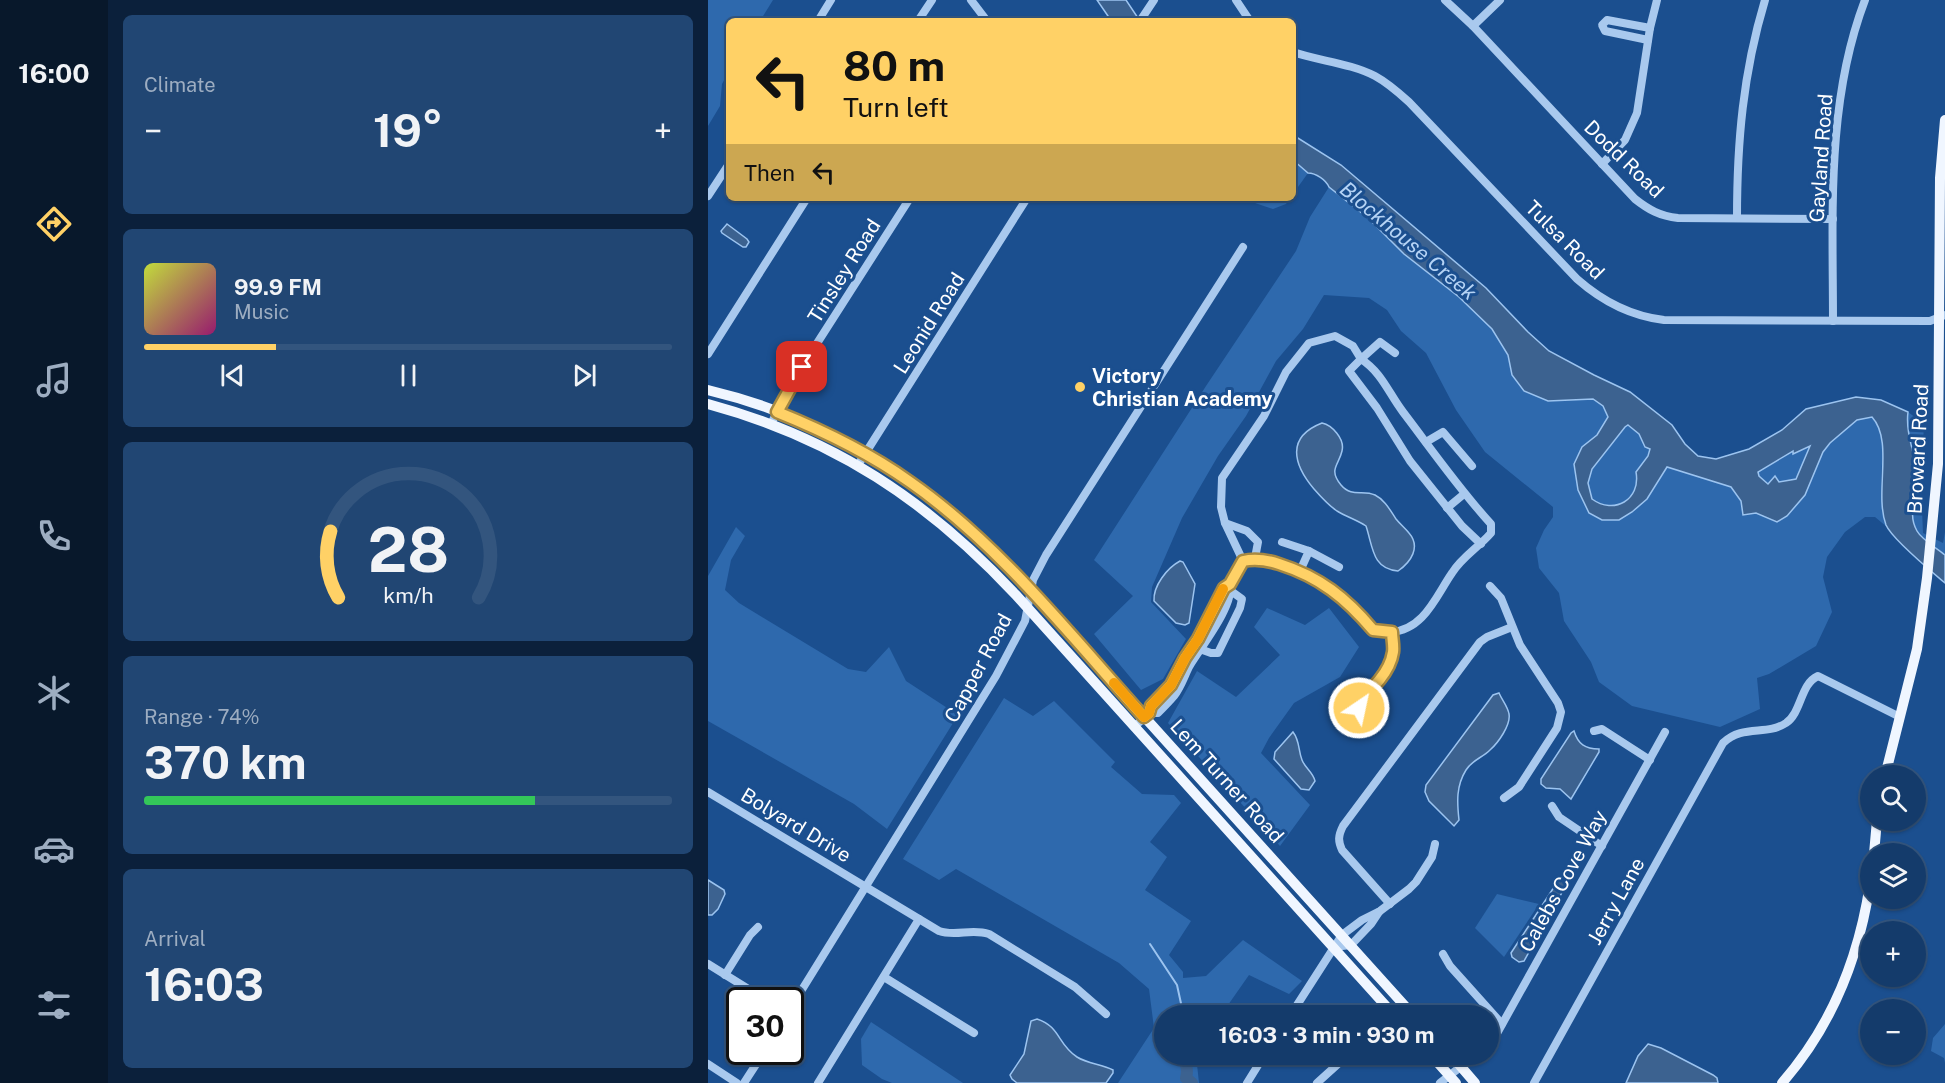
<!DOCTYPE html>
<meta charset="utf-8">
<style>
body{margin:0;font-family:"Public Sans",sans-serif;background:#214673;color:#f1f3f6;height:100vh;display:flex;flex-direction:column;font-size:22px;white-space:nowrap}
*{box-sizing:border-box;margin:0}
p{font-size:20px;color:#9dadc1}
.icon{flex:none;width:33px;height:33px;fill:none;stroke:currentColor;stroke-width:2;stroke-linecap:round;stroke-linejoin:round}
.map{position:relative;flex:1;overflow:hidden}
.drawer{display:flex;flex-direction:column;gap:15px;padding:15px;background:#0b203b;width:600px}
.drawer>*{flex:none}
.top-card{position:absolute;left:18px;top:18px;width:570px;height:183px;border-radius:9px;box-shadow:0 2px 4px #0004,0 0 0 2px #33557e;background:#ffd166;color:#111;overflow:hidden}
.buttons{position:absolute;left:1152px;top:765px;display:grid;gap:12px}
.buttons a{display:grid;place-items:center;width:66px;height:66px;border-radius:50%;background:#143b6b;box-shadow:0 2px 4px #0004,0 0 0 2px #33557e;font-size:30px}
.speed{position:absolute;left:18px;top:987px;display:flex;gap:12px;font-size:30px;font-weight:700;text-align:center}
.speed>*{display:grid;place-content:center;width:78px;height:78px;border-radius:50%;background:#143b6b;box-shadow:0 2px 4px #0004,0 0 0 2px #33557e;line-height:1}
.speed .limit{border:3px solid #111;border-radius:9px;background:#fff;color:#111}
.pin{position:absolute;display:grid;place-items:center;width:51px;height:51px;color:#fff;margin:-26px;border-radius:12px;box-shadow:0 3px 9px #0006}
.me{position:absolute;width:66px;margin:-33px;rotate:34deg;stroke-linejoin:round;filter:drop-shadow(0 0 4px #0008)}
.turn{display:flex;align-items:center;gap:21px;height:126px;padding:0 18px;font-size:27px}
.turn .icon{width:78px;height:78px;stroke-width:2.5}
.turn b{display:block;font-size:42px;line-height:51px}
.then{display:flex;align-items:center;height:57px;padding:0 18px;background:#0003;gap:12px;font-size:22px}
.big{font-size:45px;font-weight:700;line-height:1.1}
.drawer .card{flex:1;display:flex;flex-direction:column;justify-content:center;gap:9px;min-width:0;padding:0 21px;border-radius:9px;background:#214673}
.drawer .dial{align-items:center;gap:0}
.dial svg{height:156px;overflow:visible;fill:none;stroke:#33557e;stroke-width:7;stroke-linecap:round;text-anchor:middle}
.dial text{fill:#f1f3f6;stroke:none}
.song{display:flex;align-items:center;gap:18px}
.cover{width:72px;height:72px;border-radius:9px;background:linear-gradient(135deg,hsl(70 70% 55%),hsl(320 70% 35%))}
.played{height:6px;border-radius:3px;background:linear-gradient(90deg,#ffd166 25%,#33557e 25%)}
.keys{display:flex;justify-content:space-around;direction:ltr}
.heat{display:flex;justify-content:space-between;align-items:center;font-size:33px;direction:ltr}
.charge{height:9px;border-radius:4px;background:linear-gradient(90deg,#34c759 74%,#33557e 0)}
.trip{position:absolute;left:446px;top:1005px;width:345px;height:60px;border-radius:30px;background:#143b6b;box-shadow:0 2px 4px #0004,0 0 0 2px #33557e;font-weight:700;line-height:60px;text-align:center}
main{display:flex;flex:1;min-height:0}
.menu{display:flex;flex-direction:column;width:108px;justify-content:space-around;align-items:center;background:#08182b;color:#9dadc1}
.menu .icon{width:42px;height:42px}
.menu .on{color:#ffd166}
.menu b{font-size:27px;color:#f1f3f6}
.map>svg:first-child{display:block}
</style>
<main>
<nav class="menu">
<b>16:00</b>
<svg class="icon on" aria-label="directions" viewBox="0 0 24 24"><path d="M12 3l9 9-9 9-9-9zM9 14v-3h6M13 9l2 2-2 2"/></svg>
<svg class="icon" aria-label="music" viewBox="0 0 24 24"><path d="M9 18V5l10-2v13"/><circle cx="6" cy="18" r="3"/><circle cx="16" cy="16" r="3"/></svg>
<svg class="icon" aria-label="phone" viewBox="0 0 24 24"><path d="M5 4h4l2 5-3 2q2 4 5 5l2-3 5 2v4C11 20 4 13 5 4z"/></svg>
<svg class="icon" aria-label="climate" viewBox="0 0 24 24"><path d="M12 3v18M4 7l16 10M4 17L20 7"/></svg>
<svg class="icon" aria-label="car" viewBox="0 0 24 24"><path d="M5 17H2v-5l4-1 3-4h7l3 4 3 1v5h-3M9 17h6M6 11h13"/><circle cx="7" cy="17" r="2"/><circle cx="17" cy="17" r="2"/></svg>
<svg class="icon" aria-label="filters" viewBox="0 0 24 24"><path d="M4 7h16M4 17h16"/><circle cx="9" cy="7" r="2"/><circle cx="15" cy="17" r="2"/></svg>
</nav>
<section class="drawer">
<div class="card"><p>Climate</p>
<div class="heat"><a>−</a><b class="big">19°</b><a>+</a></div>
</div>
<div class="card">
<div class="song"><i class="cover"></i><div><b>99.9 FM</b><p>Music</p></div></div>
<div class="played"></div>
<div class="keys"><svg class="icon" aria-label="previous" viewBox="0 0 24 24"><path d="M18 5L8 12l10 7zM5 5v14"/></svg><svg class="icon" aria-label="pause" viewBox="0 0 24 24"><path d="M8 5v14M16 5v14"/></svg><svg class="icon" aria-label="next" viewBox="0 0 24 24"><path d="M6 5l10 7-10 7zM19 5v14"/></svg></div>
</div>
<div class="card dial"><svg viewBox="0 0 100 80">
<path d="M14 69A42 42 0 1 1 86 69"/>
<path d="M14 69A42 42 0 0 1 10 35" stroke="#ffd166"/>
<text x="50" y="56" font-size="32" font-weight="700">28</text>
<text x="50" y="72" font-size="11">km/h</text>
</svg></div>
<div class="card"><p>Range · 74%</p><b class="big">370 km</b><div class="charge"></div></div>
<div class="card"><p>Arrival</p><b class="big">16:03</b></div>
</section>
<div class="map">
<svg width="1237" height="1083" viewBox="0 0 1237 1083">
<rect width="100%" height="100%" fill="#1b4f8f"/>
<g fill="#2e69ad">
<path d="M0 0H65L52 21H21V71L14 84 12 106 0 126Z"/>
<path d="M585 160 600 173 585 194Z"/>
<path d="M621 187 660 218 696 254 751 297 784 329 800 355 804 375 840 401 885 399 895 406 900 417 889 435 874 447 881 513 939 499 959 467 1023 487 1033 501 1048 513 1070 522 1097 495 1115 452 1122 443 1149 420 1164 417C1181 435 1173 459 1173 481 1173 497 1175 512 1179 527L1167 517H1157L1137 532 1119 557 1115 577 1124 612 1108 646 1061 674 1049 678 1052 709 1012 727 924 706 891 682 883 662 856 621 851 593 831 568 828 548 836 530 845 517V507L777 452 748 410 718 353 693 331 679 310 661 298 616 295 595 329 568 361 538 416 510 456 474 518 444 587 443 602 478 639 455 679 433 690 386 634 425 596 386 560 498 386 588 251 602 217Z"/>
<path d="M543 198H582L578 204 565 209 547 203Z"/>
<path d="M1200 412 1216 424 1213 485 1215 533 1235 543 1237 532V555C1229 548 1214 540 1209 531 1198 511 1211 498 1210 481 1209 458 1197 435 1200 412Z"/>
<path d="M921 425 931 434 937 447 942 449 940 456 928 472C933 500 906 515 884 499L880 483 884 469 917 427Z"/>
<path d="M1102 446 1088 479 1060 484 1051 476 1050 471 1086 450Z"/>
<path d="M28 527 37 536 23 560 17 590 31 603 140 669 158 672 181 647 198 681 250 715 179 829 146 804 0 721V576Z"/>
<path d="M559 608 597 625 621 608 651 647 632 677 586 703 561 738 553 753 602 805 572 846 460 723 489 671 528 697 572 655 546 627Z"/>
<path d="M296 698 325 716 346 701 407 762 403 767 434 794 466 795 473 803 442 842 459 857 437 890 483 921 461 955 475 972V978L498 976 535 940 594 981 581 994 541 975 513 1015 456 1016V1054L488 1055 491 1083H410L446 1028 441 989 411 963 248 869 231 880 195 859Z"/>
<path d="M789 894 831 904 796 957 767 928Z"/>
<path d="M163 1022 255 1083H184L174 1079 154 1065 153 1039Z"/>
<path d="M1237 1024V1063L1236 1058 1223 1051 1225 1038Z"/>
</g>
<g fill="#3c6290" stroke="#9cc4f0" stroke-width="1.5" fill-rule="evenodd">
<path d="M389 0H418L432 21H399L400 16Z"/>
<path d="M585 135 633 165 778 288 820 332 841 351 886 375 922 392 964 425 977 444 990 456 1008 459 1041 449 1074 430 1098 409 1148 397 1173 400 1200 412C1197 435 1209 458 1210 481 1211 498 1198 511 1209 531 1214 540 1229 548 1237 555V583C1224 572 1184 539 1178 525 1166 493 1186 441 1164 417L1149 420 1122 443 1115 452 1097 495 1079 516 1069 522 1048 513 1035 515 1033 501 1023 487 959 467 939 499 924 512 911 520H894L881 513 870 490 866 464 874 447 889 435 900 417 895 406 885 399 840 401 816 391 804 375 800 355 784 329 751 297 696 254 660 218 621 187C618 180 608 173 600 173L585 160ZM920 425 931 434 937 447 942 449 940 456 928 472C933 500 906 515 884 499L880 483 884 469 917 427ZM1102 446 1088 479 1071 482 1067 476 1060 484 1051 476 1050 472 1085 451V454Z"/>
<path d="M19 224 39 239 41 242 38 247H35L14 233 13 231Z"/>
<path d="M614 423C624 425 637 439 634 451 631 465 620 469 633 485 644 498 655 489 667 495 677 500 682 510 688 519 692 524 697 528 701 533 713 547 703 562 690 571 664 569 665 547 658 526 649 520 639 517 629 511 620 505 613 497 606 489 585 464 578 437 614 423Z"/>
<path d="M472 561 475 562 487 584 481 623 477 625 468 623 446 601C445 586 459 568 472 561Z"/>
<path d="M791 693C794 700 800 707 801 714 803 725 790 743 782 750 774 758 764 760 758 770 748 786 749 802 751 820L746 826 721 801 717 792 718 785 785 695Z"/>
<path d="M866 731C870 744 877 749 891 749V752L863 799 852 789 838 788 833 784V779L863 733Z"/>
<path d="M585 732C592 741 590 750 594 760 597 768 605 772 607 781L601 790 593 789 566 759 567 752Z"/>
<path d="M0 880 16 890 17 894 10 909 4 915H0Z"/>
<path d="M854 880 857 883V887L816 961 811 962 804 957 803 953 850 881Z"/>
<path d="M329 1019C353 1027 349 1044 369 1057 380 1064 394 1064 405 1070V1073L398 1083H309L304 1079 302 1075 316 1054 323 1021Z"/>
<path d="M940 1044 953 1048 1005 1075 1009 1078 1010 1083H918L930 1056Z"/>
</g>
<g fill="none" stroke-linecap="round" stroke-linejoin="round">
<path stroke="#9cc4f0" stroke-width="2" d="M442 944 469 985 474 1008 483 1016"/>
<path stroke="#3c6290" stroke-width="12" d="M469 1054C477 1062 481 1066 478 1078L484 1083"/>
<g stroke="#a9c9ee" stroke-width="8">
<path d="M263 0 279 21"/>
<path d="M528 0 542 21"/>
<path d="M737 0 765 26 927 199C941 210 952 216 970 218L1125 219"/>
<path d="M110 21 123 0"/>
<path d="M210 21 224 0"/>
<path d="M432 21 446 0"/>
<path d="M765 26 792 0"/>
<path d="M940 40 897 31 894 25 899 20 942 28"/>
<path d="M585 52C611 61 642 63 667 76 680 83 690 92 701 102L869 279C894 301 922 316 956 320L1222 321 1237 315"/>
<path d="M894 164 917 140 929 113 942 28 949 0"/>
<path d="M0 196 21 164"/>
<path d="M1029 218C1029 142 1035 73 1057 0"/>
<path d="M1125 321C1125 214 1118 102 1157 0"/>
<path d="M0 354 99 198"/>
<path d="M63 424 83 384 202 198"/>
<path d="M718 442 735 432 764 466"/>
<path d="M150 465 319 198"/>
<path d="M739 508 756 494"/>
<path d="M517 523 535 561"/>
<path d="M574 542 601 551 592 571"/>
<path d="M601 551 631 567"/>
<path d="M547 558 550 542 539 531 517 523 513 507 514 478 556 416 578 372 601 343 627 336 645 346 653 359 672 342 687 353"/>
<path d="M522 584 535 561C548 558 559 561 571 564 612 577 638 598 665 630 671 631 677 633 683 632 716 630 728 596 744 573 754 557 771 547 783 533V524C751 489 724 450 695 412 680 392 674 373 653 359L641 371 669 408 702 461 754 526 773 544"/>
<path d="M782 586 793 598 812 645 850 703 853 712 849 728 811 787 796 798"/>
<path d="M489 648 503 653H510L532 608 534 599 523 591"/>
<circle cx="640" cy="707" r="11"/>
<path d="M649 701C664 690 682 672 685 652 686 646 685 638 684 632"/>
<path d="M426 727 441 713 443 706 463 685 477 658 490 639 515 588 522 584C527 605 492 648 481 667 476 677 473 687 466 696 461 702 455 708 450 713H441"/>
<path d="M886 731 894 729 942 760"/>
<path d="M0 792 231 931C248 937 263 928 281 934L367 987 398 1014"/>
<path d="M844 806 851 817 894 846"/>
<path d="M682 904 634 850C630 841 630 836 635 826L772 642 779 637 804 627"/>
<path d="M625 947 643 945 663 924 671 912"/>
<path d="M735 954 742 966 794 1024"/>
<path d="M0 964 58 1000"/>
<path d="M17 975 42 935 50 927"/>
<path d="M176 977 266 1033"/>
<path d="M82 1009 288 676 317 621 325 580 338 555 535 247"/>
<path d="M582 1016 634 935 654 920 672 911 701 889 708 882 724 857 727 844"/>
<path d="M780 1044 787 1037 957 732"/>
<path d="M0 1064 29 1083"/>
<path d="M36 1083 56 1052"/>
<path d="M110 1083 211 919"/>
<path d="M539 1083 557 1054"/>
<path d="M609 1083 641 1054"/>
<path d="M732 1083 769 1054"/>
<path d="M826 1083 1015 743C1035 724 1058 736 1078 723 1094 712 1092 684 1110 676L1192 717"/>
</g>
<g stroke="#f0f6ff" stroke-width="10">
<path d="M0 390C123 419 228 489 313 580L706 1016"/>
<path d="M0 404C126 438 220 501 308 595L687 1016"/>
<path d="M1177 776 1209 649 1219 578 1230 464 1232 178 1237 120"/>
<path d="M1166 854 1169 820"/>
<path d="M722 1054 748 1083"/>
<path d="M742 1054 767 1083"/>
<path d="M1074 1083C1123 1027 1151 957 1162 884"/>
</g>
</g>
<g fill="none" stroke-linecap="round" stroke-linejoin="round">
<g stroke="#a68842" stroke-width="15">
<path id="route" d="M94 367 69 412C116 431 160 452 202 482 291 544 363 636 436 717L441 713 443 706 463 685 477 658 490 639 516 588 522 584 535 561C548 558 559 560 571 564 612 577 638 598 665 630L684 632C684 638 686 646 685 652 682 672 664 690 649 701L651 708"/>
</g>
<use href="#route" stroke="#ffd166" stroke-width="10"/>
<path stroke="#f59e0b" stroke-width="10" d="M406 683 436 717 441 713 443 706 463 685 477 658 490 639 515 589"/>
</g>
<circle fill="#ffd166" stroke="#1b4f8f" stroke-width="2" cx="372" cy="387" r="6"/>
<g text-anchor="middle" stroke-width="6" stroke-linejoin="round" paint-order="stroke">
<g font-size="20" fill="#fff" stroke="#1b4f8f">
<text transform="translate(1113 158) rotate(-86)" y="7">Gayland Road</text>
<text transform="translate(916 159) rotate(44)" y="7">Dodd Road</text>
<text transform="translate(857 240) rotate(45)" y="7">Tulsa Road</text>
<text transform="translate(136 271) rotate(-58)" y="7">Tinsley Road</text>
<text transform="translate(221 323) rotate(-58)" y="7">Leonid Road</text>
<text transform="translate(1210 449) rotate(-87)" y="7">Broward Road</text>
<text transform="translate(270 668) rotate(-62)" y="7">Capper Road</text>
<text transform="translate(519 781) rotate(48)" y="7">Lem Turner Road</text>
<text transform="translate(88 825) rotate(31)" y="7">Bolyard Drive</text>
<text transform="translate(855 881) rotate(-61)" y="7">Calebs Cove Way</text>
<text transform="translate(908 901) rotate(-61)" y="7">Jerry Lane</text>
</g>
<g font-size="20" font-weight="bold" fill="#fff" stroke="#1b4f8f" text-anchor="start">
<text x="384" y="383">Victory<tspan x="384" dy="23">Christian Academy</tspan></text>
</g>
<g font-size="21" font-style="italic" fill="#b5d3f5" stroke="#1b4f8f">
<text transform="translate(700 241) rotate(40)" y="7">Blockhouse Creek</text>
</g>
</g>
</svg>
<div class="buttons">
<a><svg class="icon" aria-label="search" viewBox="0 0 24 24"><circle cx="10" cy="10" r="6"/><path d="M15 15l6 6"/></svg></a>
<a><svg class="icon" aria-label="layers" viewBox="0 0 24 24"><path d="M12 4l9 5-9 5-9-5zM3 14l9 5 9-5"/></svg></a>
<a>+</a>
<a>−</a>
</div>
<div class="speed"><div class="limit">30</div></div>
<div class="pin" style="left:94px;top:367px;background:#d93025"><svg class="icon" aria-label="arrive" viewBox="0 0 24 24"><path d="M6 21V4h12l-3 4 3 4H6"/></svg></div>
<svg class="me" style="left:651px;top:708px" viewBox="-20 -20 40 40"><circle r="17" fill="#ffd166" stroke="#fff" stroke-width="3"/><path d="M0-11L8 9 0 5-8 9z" fill="#fff"/></svg>
<div class="trip">16:03 · 3 min · 930 m</div>
<div class="top-card">
<div class="turn"><svg class="icon" aria-label="left" viewBox="0 0 24 24"><path d="M17 20v-9H6M10 6l-5 5 5 5"/></svg><div><b>80 m</b>Turn left</div></div>
<div class="then">Then<svg class="icon" aria-label="left" viewBox="0 0 24 24"><path d="M17 20v-9H6M10 6l-5 5 5 5"/></svg></div>
</div>
</div>
</main>
